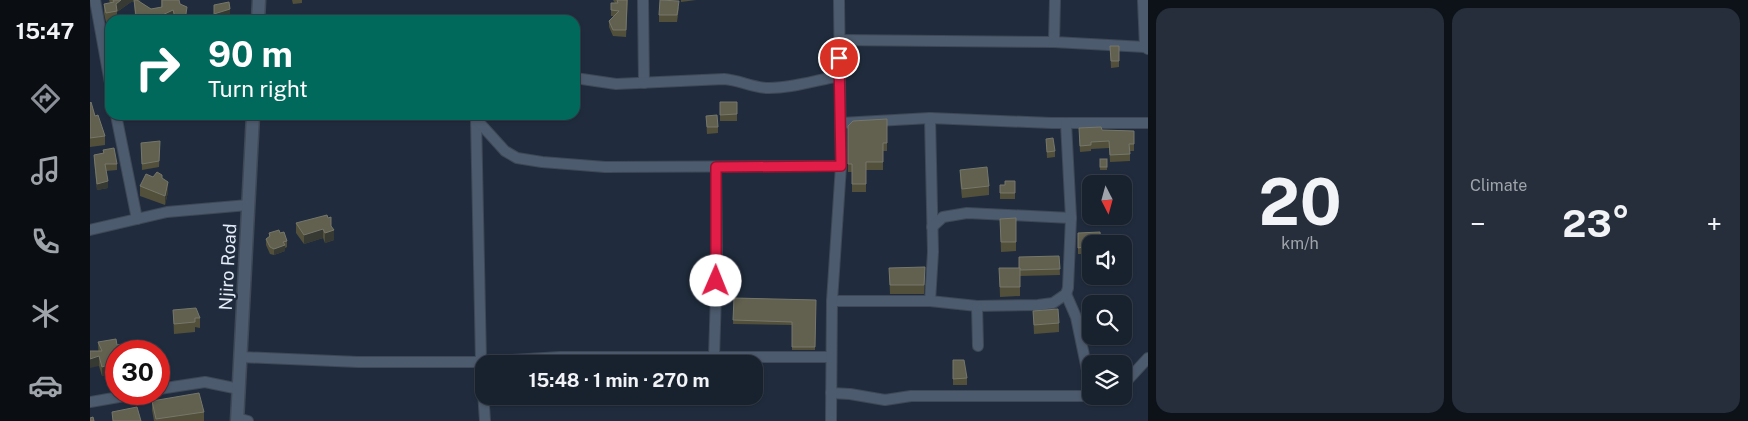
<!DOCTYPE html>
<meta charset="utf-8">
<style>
body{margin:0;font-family:"Public Sans",sans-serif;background:#252e3a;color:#f1f3f6;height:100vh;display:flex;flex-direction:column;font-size:19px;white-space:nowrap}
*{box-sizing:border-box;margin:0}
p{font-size:16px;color:#9fa3aa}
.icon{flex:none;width:28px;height:28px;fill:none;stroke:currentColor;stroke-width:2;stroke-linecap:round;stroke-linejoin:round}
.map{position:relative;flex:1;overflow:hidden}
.details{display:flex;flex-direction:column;gap:8px;padding:8px;background:#0d1219;width:600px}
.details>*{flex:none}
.guide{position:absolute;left:15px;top:15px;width:475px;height:105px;border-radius:15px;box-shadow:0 1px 4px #0004,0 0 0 1px #363e4a;background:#00695c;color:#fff;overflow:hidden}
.needle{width:32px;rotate:174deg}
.fabs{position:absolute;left:992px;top:175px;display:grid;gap:10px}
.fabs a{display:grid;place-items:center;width:50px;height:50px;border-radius:10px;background:#18212e;box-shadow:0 1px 4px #0004,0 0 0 1px #363e4a;font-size:25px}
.speed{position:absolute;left:15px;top:340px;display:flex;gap:10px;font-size:25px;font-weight:700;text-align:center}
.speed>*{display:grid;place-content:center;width:65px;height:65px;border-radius:50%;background:#18212e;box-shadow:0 1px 4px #0004,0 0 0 1px #363e4a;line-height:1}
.speed .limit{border:8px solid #d22;background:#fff;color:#111}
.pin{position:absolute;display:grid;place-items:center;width:42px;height:42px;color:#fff;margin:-21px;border:2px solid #fff;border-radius:50%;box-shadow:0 1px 5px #0007}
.me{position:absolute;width:55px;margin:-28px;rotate:1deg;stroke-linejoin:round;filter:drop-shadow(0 0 4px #0008)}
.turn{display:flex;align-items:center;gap:18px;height:105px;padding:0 20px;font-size:22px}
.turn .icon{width:65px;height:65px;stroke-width:2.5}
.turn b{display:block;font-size:35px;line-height:42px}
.big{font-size:38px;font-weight:700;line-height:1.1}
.details .tile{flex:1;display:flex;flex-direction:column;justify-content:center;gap:8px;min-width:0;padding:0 18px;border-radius:15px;background:#252e3a}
.details .dial{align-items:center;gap:0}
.dial b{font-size:65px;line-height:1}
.heat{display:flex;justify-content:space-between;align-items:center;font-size:28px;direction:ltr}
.details .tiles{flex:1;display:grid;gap:8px;grid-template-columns:repeat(2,1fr)}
.trip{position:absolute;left:385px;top:355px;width:288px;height:50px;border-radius:15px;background:#18212e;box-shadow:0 1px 4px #0004,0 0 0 1px #363e4a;font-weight:700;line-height:50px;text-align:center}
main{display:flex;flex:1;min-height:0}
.tab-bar{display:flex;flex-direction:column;width:90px;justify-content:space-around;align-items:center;background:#0a0d12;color:#9fa3aa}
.tab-bar .icon{width:35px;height:35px}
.tab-bar .selected{color:#8c9099}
.tab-bar b{font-size:22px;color:#f1f3f6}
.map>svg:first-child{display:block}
</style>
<main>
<nav class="tab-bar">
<b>15:47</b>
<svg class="icon selected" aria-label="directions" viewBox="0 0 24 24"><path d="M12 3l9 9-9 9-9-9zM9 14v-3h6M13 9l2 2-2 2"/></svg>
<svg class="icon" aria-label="music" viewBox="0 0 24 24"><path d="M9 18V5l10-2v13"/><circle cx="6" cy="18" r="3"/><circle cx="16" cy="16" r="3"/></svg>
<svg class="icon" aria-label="phone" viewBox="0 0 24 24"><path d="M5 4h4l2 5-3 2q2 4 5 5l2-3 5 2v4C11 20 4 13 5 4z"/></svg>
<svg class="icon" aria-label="climate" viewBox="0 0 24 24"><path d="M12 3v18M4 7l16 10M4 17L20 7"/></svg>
<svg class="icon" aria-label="car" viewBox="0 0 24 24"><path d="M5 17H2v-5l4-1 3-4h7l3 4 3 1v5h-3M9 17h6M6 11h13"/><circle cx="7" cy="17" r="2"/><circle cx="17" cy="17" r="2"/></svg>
</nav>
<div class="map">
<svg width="1058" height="421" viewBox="0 0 1058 421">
<rect width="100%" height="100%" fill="#202c3d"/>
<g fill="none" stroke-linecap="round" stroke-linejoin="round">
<g stroke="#3e4856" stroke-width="12">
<g id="minor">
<path d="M5 0 20 83"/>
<path d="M553 0 554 83"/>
<path d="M1053 0 1055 47"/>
<path d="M749 40 964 42 1055 47 1058 49"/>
<path d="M964 42 965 0"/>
<path d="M485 78 526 84 634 79C648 80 662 87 676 88 700 89 726 80 750 76"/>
<path d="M26 115 47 219"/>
<path d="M386 117 391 362 395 421"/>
<path d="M840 118 843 252 840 301"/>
<path d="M386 119 415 151 427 158 452 162 515 167 751 166"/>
<path d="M751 123 840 118 961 123H1058"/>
<path d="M842 227 853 217 877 213 981 218"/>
<path d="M0 230 77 212 158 205"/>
<path d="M976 294 986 317 1001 389"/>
<path d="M742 301H840L887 306 948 305 963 303 976 294 978 288 981 218 976 123"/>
<path d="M887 306 888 346"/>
<path d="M151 357 268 362H391L470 357H741"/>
<path d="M624 357 627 262 626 167"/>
<path d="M1034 384 1058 358"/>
<path d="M69 389 115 382 149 389"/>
<path d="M741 393 760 394 795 400 821 396H1004"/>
<path d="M0 402 46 394"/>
<path d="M147 418 158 421"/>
<path d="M741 421 742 301 751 166 749 0"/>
</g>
</g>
<g stroke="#3e4856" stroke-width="15">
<g id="tertiary">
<path d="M168 20 169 0"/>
<path d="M147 421 163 115"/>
</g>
</g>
<use href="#minor" stroke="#4d5b6e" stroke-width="10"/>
<use href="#tertiary" stroke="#4d5b6e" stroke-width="12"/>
</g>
<g fill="#52503b" fill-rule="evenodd">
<path d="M19 0H51L48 1 61 9 71 7V0H89L90 4 97 15 96 20H84L83 18 78 20H20V22H16L14 13V4L20 3ZM41 2H44L45 16 27 17V12Z"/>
<path d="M202 0H212V3L203 4Z"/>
<path d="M523 0H538L536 37 523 36 519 27V21L524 16H521V3H525Z"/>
<path d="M591 0H606L591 2Z"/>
<path d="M589 7 587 22H569V15Z"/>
<path d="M1020 46H1029V67L1021 68Z"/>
<rect x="630" y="102" width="17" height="19"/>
<path d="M0 103 5 116 15 136V145L0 147Z"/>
<path d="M616 116 628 127V133L617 134Z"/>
<path d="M797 119V151H793V170H776V192H762V172H758V126Z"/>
<path d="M1012 130 1044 131V151H1040V161L1020 162 1019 148 1001 149V151L990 152 989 135Z"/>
<path d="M956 139 965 151V157L957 158Z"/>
<path d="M51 143 70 147 69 167 52 170Z"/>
<path d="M13 150 27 164V170L16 171 18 188 7 190 4 161V155L13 153Z"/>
<rect x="1010" y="159" width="7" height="11"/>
<path d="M870 170 899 186V195L872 198 870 180Z"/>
<path d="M63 177 72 178 78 192 75 205 50 196V186Z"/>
<path d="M925 181V199H910V185H915Z"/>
<path d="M926 218V251L911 252 910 219Z"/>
<path d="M206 223 241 226 244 240 235 243 233 238 214 244 206 233Z"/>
<path d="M179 233H190L197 241V247L195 248V251L184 255 180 254 176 245V239L179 237Z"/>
<path d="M988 233 1001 244V275H994L993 254H988Z"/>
<path d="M969 256 970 275 930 276V296L910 297 909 268H929Z"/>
<path d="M799 268 835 277 834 294H800Z"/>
<path d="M644 298 726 300 725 350H702V325L643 324Z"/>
<path d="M83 310 110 318V328L105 327V332L84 334Z"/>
<path d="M943 311 969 323V332L944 334Z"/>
<path d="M8 342 26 351V378H23L22 373 12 376 9 366Z"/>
<path d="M863 360 877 378V385H863Z"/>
<path d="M62 401 114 412V421H64L62 410Z"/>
</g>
<g fill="#373a33">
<path d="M31 0H44V2H41L27 12 26 4Z"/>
<path d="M97 7V15L96 20H95Z"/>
<path d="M140 9V16L124 20V14Z"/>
<path d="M83 10V18L78 20H66V18Z"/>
<path d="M18 181V188L7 190V184Z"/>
<path d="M78 182V192L75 205V196Z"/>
<path d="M233 229V238L214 244V235Z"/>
<path d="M244 230V240L235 243V233Z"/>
<path d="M195 245V251L184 255V249Z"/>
<path d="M9 356V366L0 368V359Z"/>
<path d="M22 364V373L12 376V367Z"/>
<path d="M26 368V378H23V369Z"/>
</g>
<g fill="#626150" stroke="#76776a">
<path d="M23 0H31L26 4 27 11 16 13 14 4 24 2Z"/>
<path d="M44 0H47L61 9 72 7V0H89L90 4 97 7 95 20H86L83 10 66 18V20H27V17L46 16Z"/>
<path d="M527 0H537L536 30H523L519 21 529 11 521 10V3H528Z"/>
<path d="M570 0 589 1 587 15H569Z"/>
<path d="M139 2 140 9 124 14V5Z"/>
<path d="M1020 46H1029V61H1021Z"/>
<path d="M1 102 5 116 8 115 15 136 0 138V103Z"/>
<path d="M630 102H647V114L630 115Z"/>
<path d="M627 115 628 127H617L616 116Z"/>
<path d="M797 119V143H793V162H776V184H762V164H758V126L763 121Z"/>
<path d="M1011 127 1012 130 1044 131V144H1039L1040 154 1020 155 1019 141 1001 142V145L990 146 989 128Z"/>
<path d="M963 138 965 151 957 152 956 139Z"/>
<path d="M70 141 69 161 52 164 51 143Z"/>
<path d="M24 148 27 164H15L18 181 7 184 4 155 14 153 13 150Z"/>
<rect x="1010" y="159" width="7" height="8"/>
<path d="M897 167 899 186 872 189 870 170Z"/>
<path d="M67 172 72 175V178L78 182 75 196 50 186 56 174 63 177Z"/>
<path d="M915 181H925V193H910V185H915Z"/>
<path d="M237 215 238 218 241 217V226L244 230 235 233 233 229 214 235 206 223Z"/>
<path d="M926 218V242H911L910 219Z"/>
<path d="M189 230 190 233 194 232 197 241 193 242 195 245 184 249 180 247 176 239 180 236 179 233Z"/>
<path d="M1010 232 1011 244H1001V269H994L993 247 988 248V233Z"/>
<path d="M969 256 970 269 930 270V268H929V257Z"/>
<path d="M835 267 834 285H800L799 268Z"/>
<path d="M909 268H930V287H910Z"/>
<path d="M644 298 726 300 725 347H702V322L643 320Z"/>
<path d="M106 308 110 318H105V322L84 324 83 310Z"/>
<path d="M968 309 969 323 944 325 943 311Z"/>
<path d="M26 339 27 345 33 344 34 348H38L39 351H26V368L23 369 22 364 12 367 9 356 0 359V351H12L8 342Z"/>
<path d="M863 360H874L877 378 863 379Z"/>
<path d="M109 393 114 412 66 419 62 401Z"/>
<path d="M47 407 51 421H23L22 412Z"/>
<path d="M3 417 4 421H0V418Z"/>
</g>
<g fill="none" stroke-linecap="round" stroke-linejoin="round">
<g stroke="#92132f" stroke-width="12">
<path id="route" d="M626 281V167L751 166 749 58"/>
</g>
<use href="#route" stroke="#e11d48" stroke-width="9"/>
</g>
<g text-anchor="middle" stroke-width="5" stroke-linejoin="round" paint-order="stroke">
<g font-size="18" fill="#e4edf8" stroke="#202c3d">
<text transform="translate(138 267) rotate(-87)" y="6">Njiro Road</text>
</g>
</g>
</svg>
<div class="fabs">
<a><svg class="needle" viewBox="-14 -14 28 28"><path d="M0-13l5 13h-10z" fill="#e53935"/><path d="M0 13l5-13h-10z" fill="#9fa3aa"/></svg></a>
<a><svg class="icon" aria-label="sound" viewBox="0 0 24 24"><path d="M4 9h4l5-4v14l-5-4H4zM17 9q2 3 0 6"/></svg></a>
<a><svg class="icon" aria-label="search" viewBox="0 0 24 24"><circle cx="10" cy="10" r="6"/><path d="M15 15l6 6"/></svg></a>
<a><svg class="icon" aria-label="layers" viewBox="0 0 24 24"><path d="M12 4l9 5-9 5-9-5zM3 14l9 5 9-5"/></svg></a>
</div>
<div class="speed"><div class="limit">30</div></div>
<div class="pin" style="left:749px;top:58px;background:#d93025"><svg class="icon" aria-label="arrive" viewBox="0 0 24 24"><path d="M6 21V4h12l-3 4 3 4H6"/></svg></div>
<svg class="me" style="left:626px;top:281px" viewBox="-20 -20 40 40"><circle r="19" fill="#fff"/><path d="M0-13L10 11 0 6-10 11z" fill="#e11d48"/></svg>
<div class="trip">15:48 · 1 min · 270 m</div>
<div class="guide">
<div class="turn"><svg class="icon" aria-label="right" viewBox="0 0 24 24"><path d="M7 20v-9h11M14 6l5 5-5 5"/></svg><div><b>90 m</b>Turn right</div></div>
</div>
</div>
<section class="details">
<div class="tiles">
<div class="tile dial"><b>20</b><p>km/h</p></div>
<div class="tile"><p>Climate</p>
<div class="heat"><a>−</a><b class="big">23°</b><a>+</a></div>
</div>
</div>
</section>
</main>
